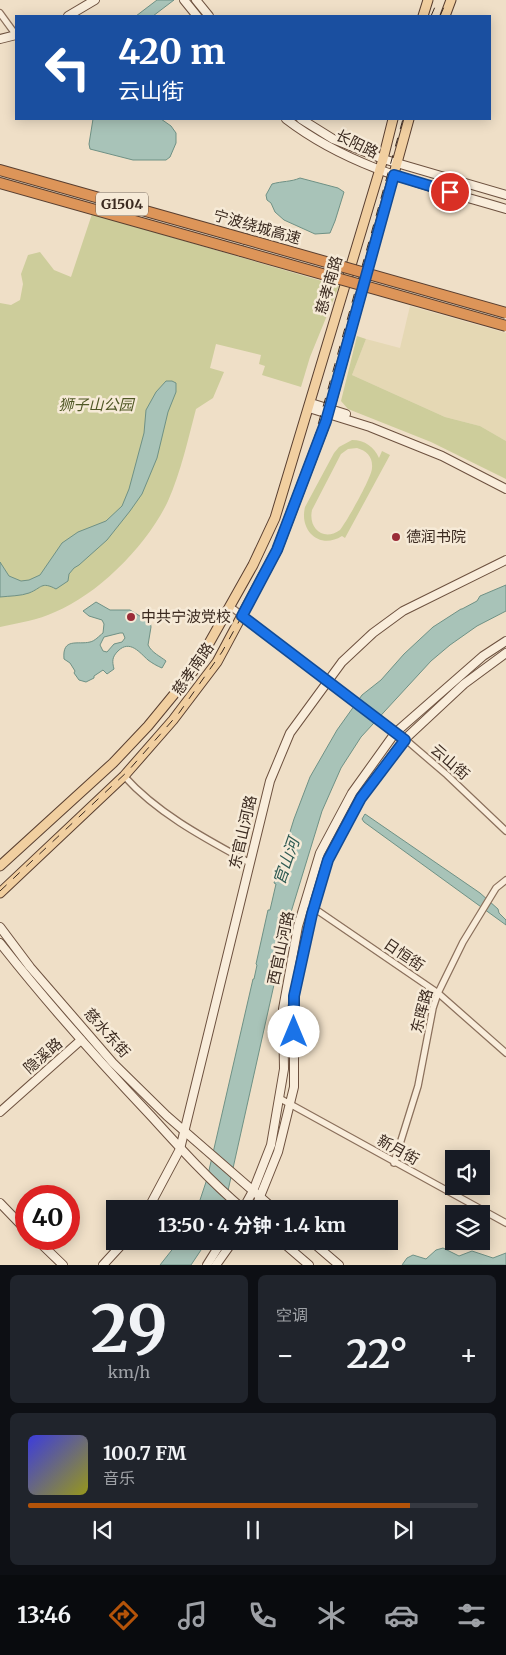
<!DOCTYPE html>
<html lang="zh">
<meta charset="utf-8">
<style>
body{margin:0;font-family:Merriweather,"Noto Sans SC",serif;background:#20242c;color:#f1f3f6;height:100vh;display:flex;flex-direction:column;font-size:19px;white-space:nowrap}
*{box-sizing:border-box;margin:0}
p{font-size:16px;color:#9ea1a6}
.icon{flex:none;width:28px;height:28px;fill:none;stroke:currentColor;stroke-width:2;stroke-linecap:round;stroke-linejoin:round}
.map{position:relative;height:1265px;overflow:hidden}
.drawer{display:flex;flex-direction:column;gap:10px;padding:10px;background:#0d0f14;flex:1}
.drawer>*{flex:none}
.hud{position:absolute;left:15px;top:15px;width:476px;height:105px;border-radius:0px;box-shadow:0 2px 12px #0003;background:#1a4fa0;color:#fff;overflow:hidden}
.fabs{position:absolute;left:445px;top:1150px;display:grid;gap:10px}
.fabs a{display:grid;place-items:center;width:45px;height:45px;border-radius:0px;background:#171b24;box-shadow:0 2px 12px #0003;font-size:25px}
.speed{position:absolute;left:15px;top:1185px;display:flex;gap:10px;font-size:25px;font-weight:700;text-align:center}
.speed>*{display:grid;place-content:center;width:65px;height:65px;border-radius:50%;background:#171b24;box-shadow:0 2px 12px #0003;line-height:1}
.speed .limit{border:8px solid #d22;background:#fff;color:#111}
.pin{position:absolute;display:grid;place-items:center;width:42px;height:42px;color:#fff;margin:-21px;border:2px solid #fff;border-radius:50%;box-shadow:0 1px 5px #0007}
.me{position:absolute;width:55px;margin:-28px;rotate:0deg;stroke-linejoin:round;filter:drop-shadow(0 0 4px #0008)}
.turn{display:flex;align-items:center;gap:18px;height:105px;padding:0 20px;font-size:22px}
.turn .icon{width:65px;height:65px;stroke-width:2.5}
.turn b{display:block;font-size:35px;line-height:42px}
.big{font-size:38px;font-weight:700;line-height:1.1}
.drawer .card{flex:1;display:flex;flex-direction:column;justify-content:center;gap:8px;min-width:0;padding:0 18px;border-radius:8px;background:#20242c}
.drawer .dial{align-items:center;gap:0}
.dial b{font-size:65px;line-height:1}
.song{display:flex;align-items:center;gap:15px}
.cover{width:60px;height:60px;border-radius:8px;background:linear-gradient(135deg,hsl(240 70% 55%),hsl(60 70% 35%))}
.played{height:5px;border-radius:2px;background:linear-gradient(90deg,#b45309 85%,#363941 85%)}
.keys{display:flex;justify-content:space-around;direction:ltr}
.heat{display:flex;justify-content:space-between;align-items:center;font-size:28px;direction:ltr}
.drawer .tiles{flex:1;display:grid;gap:10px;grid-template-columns:1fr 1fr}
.card:last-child{grid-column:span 2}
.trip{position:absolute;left:106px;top:1200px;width:292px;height:50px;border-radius:0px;background:#171b24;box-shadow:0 2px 12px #0003;font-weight:700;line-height:50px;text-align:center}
.menu{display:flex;height:80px;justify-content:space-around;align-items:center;background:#090b0e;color:#9ea1a6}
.menu .icon{width:35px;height:35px}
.menu .selected{color:#b45309}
.menu b{font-size:22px;color:#f1f3f6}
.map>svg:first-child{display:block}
</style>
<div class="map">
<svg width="506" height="1265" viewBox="0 0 506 1265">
<rect width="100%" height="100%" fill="#efdfc7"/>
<path fill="#e5d8b4" d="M410 306 506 333V441L480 426 445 417 352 375 366 339 400 348Z"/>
<g fill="#cdcd9b" fill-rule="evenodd">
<path d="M92 214 339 286 310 357 301 387 262 375 265 366 259 364 261 355 216 344 210 368 224 372 213 398 196 409C188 439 181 472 168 501 148 544 99 594 55 612 38 620 19 623 0 627V303L11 305 20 300 23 284 21 274 28 255 40 252 54 270 71 277Z"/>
<path d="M357 336 366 339 352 375 445 417 480 426 506 441V479L431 442 348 409 341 401Z"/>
<path d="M352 440C365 440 374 447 379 458L382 451 390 455 345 538 342 536C320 550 299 531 305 507L334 453 339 447ZM357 448C367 451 373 457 372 468 372 477 347 521 340 530 323 542 308 528 312 510L341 454 348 449Z"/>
</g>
<g fill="#a8c3b8" stroke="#6f9185" fill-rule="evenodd">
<path d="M157 0H174L153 16H136Z"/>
<path d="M93 119H161L171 126 176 133V143L170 157 166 160H133L90 149 89 144Z"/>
<path d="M300 178 338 188 344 192 335 221 330 233 315 234 284 220 275 212 271 203 267 200 266 195 272 184C282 181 291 182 300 178Z"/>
<path d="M166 381H172L176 383V392L168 412 157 458 142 494 130 511 107 540 79 565 74 568 69 574 68 581 56 589C41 581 42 588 29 593 21 596 9 596 0 597V562L9 576 21 581 29 580 40 575 62 543 78 532 106 521 122 506 129 489 144 433 146 410 156 392Z"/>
<path d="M506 585V611L477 626 450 645 431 661 361 737 341 768 322 811 288 922 225 1204 224 1209H197L207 1179 253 979H254L257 965 256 964 268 910H270L276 884 274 883 294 819 310 777 337 730 362 695 381 680 404 654 433 627 461 609H462L477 601 480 596Z"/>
<path d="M96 602 110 610H130L148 621 150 620 151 627 148 645C152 653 160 656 166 661L162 668C157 666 152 663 148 660 140 653 130 639 118 651 112 657 112 661 114 669L107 674 103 670 94 676V678L86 682 79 680 74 673 75 671 70 663 64 659C62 637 78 645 90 642 95 641 99 636 103 633L104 624 102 620 89 616 83 611ZM120 633H123L125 638 122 642 114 644 107 652 103 651 100 645 104 637Z"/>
<path d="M365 814 480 893 498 909 499 913 506 920V925L364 822 362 819Z"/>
<path d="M179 1241H207L191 1265H160Z"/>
<path d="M443 1248 459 1256 472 1251 493 1258 506 1253V1265H402L407 1258 413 1255 426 1259 436 1250Z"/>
</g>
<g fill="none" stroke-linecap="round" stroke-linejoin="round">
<g stroke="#8b705c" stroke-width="8">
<g id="street">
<path d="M0 13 16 35"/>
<path d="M231 607 405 739 447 775 506 831"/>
<path d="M124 776C158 814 206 839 250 863"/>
<path d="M305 902 438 993 506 1053"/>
<path d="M279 1098 506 1223"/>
<path d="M394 1163 418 1086 433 1008 438 993 463 942 496 888 506 880"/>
</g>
</g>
<g stroke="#6d513f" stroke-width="10">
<g id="secondary">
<path d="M184 0 197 16"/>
<path d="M196 0 209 16"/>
<path d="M68 16 95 0"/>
<path d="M0 39 16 35"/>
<path d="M286 119C351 169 429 186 506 209"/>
<path d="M301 119 333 139 383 159 506 195"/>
<path d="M314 404 346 414"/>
<path d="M309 408 370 427 442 456 506 489"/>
<path d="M0 927 30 967 113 1063 167 1116 274 1209"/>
<path d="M0 943C48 1004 99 1061 152 1117 181 1149 210 1181 243 1209"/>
<path d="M0 1112 81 1040"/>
<path d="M0 1203 26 1230"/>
<path d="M148 1209 180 1149 270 781 290 733 342 662 373 633 403 611 506 560"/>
<path d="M243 1209 253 1191 271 1145 284 1069 283 1009 298 926 320 853 352 793 395 733 483 656 506 641"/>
<path d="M255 1209 278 1152 294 1087V996L312 914 328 860 361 798 405 739 464 684 506 653"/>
<path d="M36 1239 63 1265"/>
<path d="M281 1241 309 1265"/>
<path d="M311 1241 339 1265"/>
<path d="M103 1265 125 1241"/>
<path d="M207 1265 222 1241"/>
<path d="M216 1265 233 1241"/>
</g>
</g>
<g stroke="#593f30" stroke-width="11">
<g id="primary">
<path d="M423 16 428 0"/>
<path d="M445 16 451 0"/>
<path d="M0 866 113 763 148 726 194 670 253 565 275 518 383 159 393 119"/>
<path d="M0 893 124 776 173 720 217 662 277 550 326 421 409 119"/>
</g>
</g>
<g stroke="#593f30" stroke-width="12">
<g id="highway">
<path d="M0 170 245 239"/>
<path d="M0 183 241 251"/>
</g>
</g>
<use href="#street" stroke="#f9eddb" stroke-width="5.5"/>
<use href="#secondary" stroke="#f9eddb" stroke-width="8"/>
<use href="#primary" stroke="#f1cfa0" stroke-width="9"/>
<use href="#highway" stroke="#dd9559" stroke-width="10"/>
<g stroke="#3b2a20" stroke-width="1" stroke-dasharray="9 9" stroke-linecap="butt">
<path d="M431 16 438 0"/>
<path d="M440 16 447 0"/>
<path d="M0 891 128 771 179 713 222 652 257 589 287 526 303 479 403 119"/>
</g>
<g stroke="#593f30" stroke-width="12" stroke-linecap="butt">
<g id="highway-bridge">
<path d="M245 239 506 313"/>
<path d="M241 251 506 326"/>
</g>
</g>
<use href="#highway-bridge" stroke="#dd9559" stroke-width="10"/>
</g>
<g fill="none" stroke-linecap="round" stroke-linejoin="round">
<g stroke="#114b97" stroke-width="12">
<path id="route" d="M294 1032V996L312 914 328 860 361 798 405 740 242 616 277 550 326 421 394 175 450 192"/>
</g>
<use href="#route" stroke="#1a73e8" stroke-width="9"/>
</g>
<g fill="#9a2c38" stroke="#f6ead7" stroke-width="2">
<circle cx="396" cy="537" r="5"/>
<circle cx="131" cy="617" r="5"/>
</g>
<g text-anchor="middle" stroke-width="5" stroke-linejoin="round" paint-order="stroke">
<rect fill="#f6ead7" stroke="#736457" stroke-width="1" x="96" y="192.5" width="52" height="23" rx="4"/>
<g font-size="14" font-weight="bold" fill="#3b2a20">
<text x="122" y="209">G1504</text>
</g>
<g font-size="15" fill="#3b2a20" stroke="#f6ead7">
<text transform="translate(357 144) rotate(26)" y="5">长阳路</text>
<text transform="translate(257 227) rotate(16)" y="5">宁波绕城高速</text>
<text transform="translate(329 285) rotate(-74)" y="5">慈孝南路</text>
<text transform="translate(193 669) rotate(-55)" y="5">慈孝南路</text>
<text transform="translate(450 762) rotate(41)" y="5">云山街</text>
<text transform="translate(243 832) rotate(-77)" y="5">东官山河路</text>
<text transform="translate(281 948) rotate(-78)" y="5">西官山河路</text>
<text transform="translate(404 955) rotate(34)" y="5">日恒街</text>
<text transform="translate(422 1011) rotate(-75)" y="5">东晖路</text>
<text transform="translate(107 1033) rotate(48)" y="5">慈水东街</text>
<text transform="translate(43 1056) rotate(-41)" y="5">隐溪路</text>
<text transform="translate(398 1150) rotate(29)" y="5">新月街</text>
</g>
<g font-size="15" font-style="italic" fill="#505826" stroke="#f6ead7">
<text x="96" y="410">狮子山公园</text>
</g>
<g font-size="15" fill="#3b2a20" stroke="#f6ead7" text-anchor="start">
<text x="406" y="542">德润书院</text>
<text x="141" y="622">中共宁波党校</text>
</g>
<g font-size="16" font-style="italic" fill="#2f5b53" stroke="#f6ead7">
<text transform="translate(286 861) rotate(-71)" y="6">官山河</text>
</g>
</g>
</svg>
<div class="fabs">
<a><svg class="icon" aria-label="sound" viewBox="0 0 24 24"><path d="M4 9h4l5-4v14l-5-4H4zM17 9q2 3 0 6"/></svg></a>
<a><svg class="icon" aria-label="layers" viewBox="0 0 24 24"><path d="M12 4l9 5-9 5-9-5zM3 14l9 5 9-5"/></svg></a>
</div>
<div class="speed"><div class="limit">40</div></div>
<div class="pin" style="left:450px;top:192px;background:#d93025"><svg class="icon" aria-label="arrive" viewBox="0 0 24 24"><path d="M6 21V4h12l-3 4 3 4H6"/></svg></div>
<svg class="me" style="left:294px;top:1032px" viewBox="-20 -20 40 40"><circle r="19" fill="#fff"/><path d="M0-13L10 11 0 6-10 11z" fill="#1a73e8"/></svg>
<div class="trip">13:50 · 4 分钟 · 1.4 km</div>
<div class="hud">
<div class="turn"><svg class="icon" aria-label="left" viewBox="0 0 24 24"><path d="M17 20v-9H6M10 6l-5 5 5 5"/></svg><div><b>420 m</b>云山街</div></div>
</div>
</div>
<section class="drawer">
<div class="tiles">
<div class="card dial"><b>29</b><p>km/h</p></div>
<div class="card"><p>空调</p>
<div class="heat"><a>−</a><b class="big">22°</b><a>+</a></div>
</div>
<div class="card">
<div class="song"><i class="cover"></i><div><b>100.7 FM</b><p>音乐</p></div></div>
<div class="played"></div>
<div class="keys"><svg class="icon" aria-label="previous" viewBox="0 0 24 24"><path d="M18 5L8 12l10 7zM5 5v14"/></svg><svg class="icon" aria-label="pause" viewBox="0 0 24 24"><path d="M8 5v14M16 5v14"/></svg><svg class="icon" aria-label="next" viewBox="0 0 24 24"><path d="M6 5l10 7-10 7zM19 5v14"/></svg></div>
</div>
</div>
</section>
<nav class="menu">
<b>13:46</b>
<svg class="icon selected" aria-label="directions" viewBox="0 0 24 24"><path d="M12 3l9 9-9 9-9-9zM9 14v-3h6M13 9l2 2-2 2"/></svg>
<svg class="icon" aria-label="music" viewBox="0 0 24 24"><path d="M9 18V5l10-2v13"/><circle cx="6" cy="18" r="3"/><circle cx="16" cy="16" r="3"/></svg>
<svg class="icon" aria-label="phone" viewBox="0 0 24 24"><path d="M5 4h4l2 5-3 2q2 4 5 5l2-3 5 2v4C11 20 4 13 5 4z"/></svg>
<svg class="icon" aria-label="climate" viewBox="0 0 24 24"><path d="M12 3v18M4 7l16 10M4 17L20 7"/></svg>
<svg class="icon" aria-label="car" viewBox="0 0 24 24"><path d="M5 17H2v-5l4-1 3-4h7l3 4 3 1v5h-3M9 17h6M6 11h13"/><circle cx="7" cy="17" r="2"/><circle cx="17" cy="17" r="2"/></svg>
<svg class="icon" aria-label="filters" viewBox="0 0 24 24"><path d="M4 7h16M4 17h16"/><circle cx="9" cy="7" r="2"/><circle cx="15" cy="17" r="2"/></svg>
</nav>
